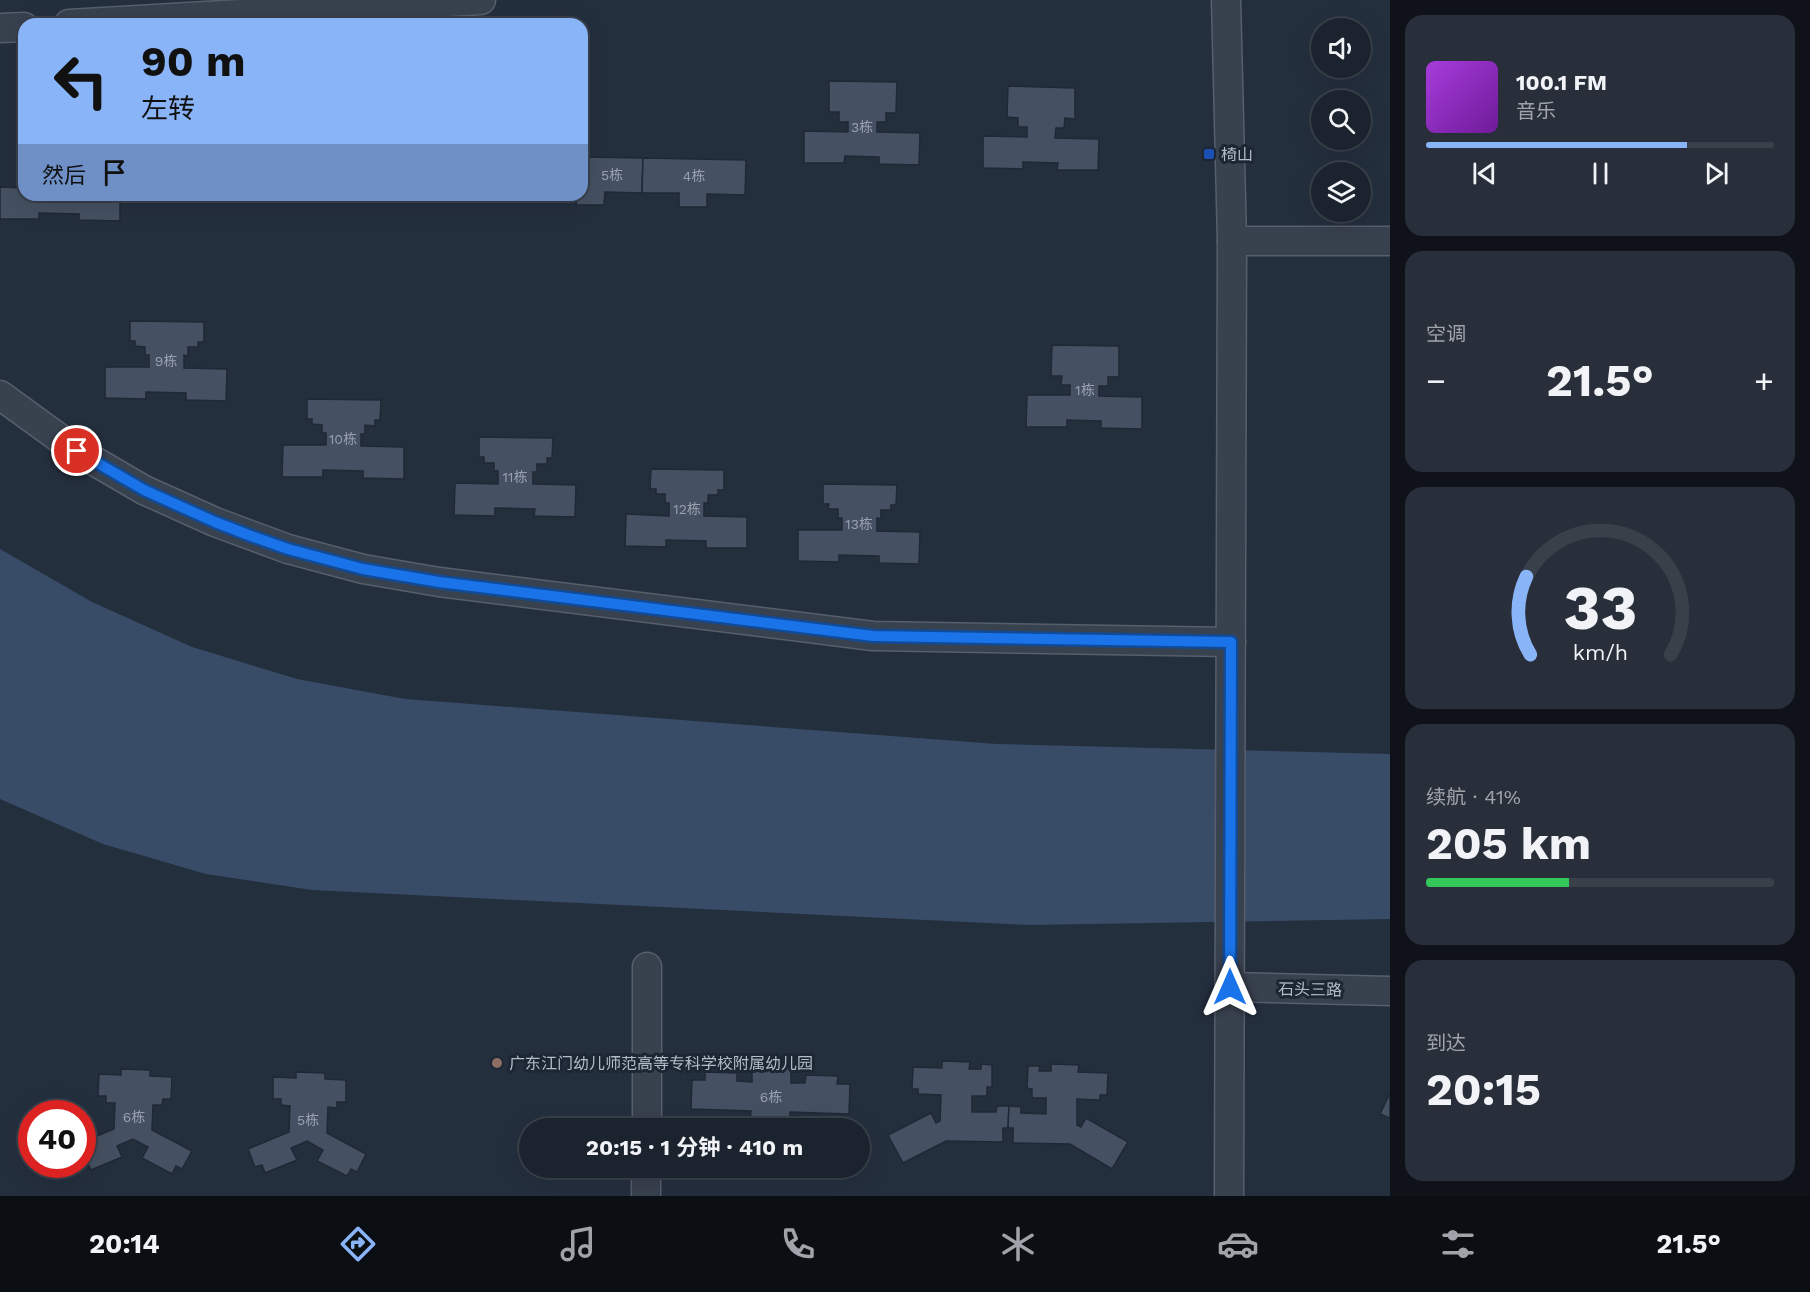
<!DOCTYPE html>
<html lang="zh">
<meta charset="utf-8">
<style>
body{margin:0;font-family:"Work Sans","Noto Sans SC",sans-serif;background:#282f3a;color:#f1f3f6;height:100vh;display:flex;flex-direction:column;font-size:22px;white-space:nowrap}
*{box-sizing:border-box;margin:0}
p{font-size:20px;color:#a0a4aa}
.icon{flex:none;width:33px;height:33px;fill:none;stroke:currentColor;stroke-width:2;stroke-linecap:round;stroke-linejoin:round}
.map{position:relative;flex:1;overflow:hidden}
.sheet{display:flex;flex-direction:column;gap:15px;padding:15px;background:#0f1319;width:420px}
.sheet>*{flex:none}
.guide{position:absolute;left:18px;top:18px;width:570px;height:183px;border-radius:18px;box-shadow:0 6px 24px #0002,0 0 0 2px #39404a;background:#8ab4f8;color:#111;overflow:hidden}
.buttons{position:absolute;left:1311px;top:18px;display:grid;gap:12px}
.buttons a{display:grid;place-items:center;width:60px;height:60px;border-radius:50%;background:#1b232e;box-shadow:0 6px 24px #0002,0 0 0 2px #39404a;font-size:30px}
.speed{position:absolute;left:18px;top:1100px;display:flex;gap:12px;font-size:30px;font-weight:700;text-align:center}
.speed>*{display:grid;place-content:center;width:78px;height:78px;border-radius:50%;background:#1b232e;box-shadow:0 6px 24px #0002,0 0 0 2px #39404a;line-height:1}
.speed .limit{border:9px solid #d22;background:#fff;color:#111}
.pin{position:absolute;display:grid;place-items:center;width:51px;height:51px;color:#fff;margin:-26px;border:3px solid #fff;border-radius:50%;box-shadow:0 2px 6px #0007}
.me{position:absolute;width:66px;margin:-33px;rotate:0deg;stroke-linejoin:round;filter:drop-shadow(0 0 4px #0008)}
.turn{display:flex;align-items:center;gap:21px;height:126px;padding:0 24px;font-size:27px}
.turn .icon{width:78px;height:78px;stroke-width:2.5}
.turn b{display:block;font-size:42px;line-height:51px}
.then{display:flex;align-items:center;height:57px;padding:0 24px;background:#0003;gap:12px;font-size:22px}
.big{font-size:45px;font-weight:700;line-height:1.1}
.sheet .card{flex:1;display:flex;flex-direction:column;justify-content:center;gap:9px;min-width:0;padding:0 21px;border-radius:18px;background:#282f3a}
.sheet .dial{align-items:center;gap:0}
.dial svg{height:156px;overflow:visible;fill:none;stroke:#39404a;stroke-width:7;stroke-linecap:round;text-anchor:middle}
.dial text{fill:#f1f3f6;stroke:none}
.song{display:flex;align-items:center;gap:18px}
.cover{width:72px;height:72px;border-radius:9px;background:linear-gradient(135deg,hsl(280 70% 55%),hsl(280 70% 35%))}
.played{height:6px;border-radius:3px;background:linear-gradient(90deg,#8ab4f8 75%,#39404a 75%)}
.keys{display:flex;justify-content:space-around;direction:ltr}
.heat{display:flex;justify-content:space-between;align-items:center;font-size:33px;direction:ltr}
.charge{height:9px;border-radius:4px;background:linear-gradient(90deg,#34c759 41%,#39404a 0)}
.trip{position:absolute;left:519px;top:1118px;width:351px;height:60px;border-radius:30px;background:#1b232e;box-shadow:0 6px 24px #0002,0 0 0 2px #39404a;font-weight:700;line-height:60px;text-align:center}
.dock{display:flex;height:96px;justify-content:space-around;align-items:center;background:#0b0e12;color:#a0a4aa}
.dock .icon{width:42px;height:42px}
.dock .current{color:#8ab4f8}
.dock b{font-size:27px;color:#f1f3f6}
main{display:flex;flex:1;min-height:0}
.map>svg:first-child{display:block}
</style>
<main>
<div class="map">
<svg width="1390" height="1196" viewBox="0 0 1390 1196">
<rect width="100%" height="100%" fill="#242f3e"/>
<path fill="#394c67" d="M0 549 92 602 192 647 297 679 405 699 997 744 1390 754V919L1028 925 312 890 206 874 103 844 0 799Z"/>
<g fill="#455162" stroke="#1f2835" stroke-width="1.5">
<path d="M829 81 897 82 896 113H886V122H877V132L920 133 919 165 879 164V157L845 156 844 163H804V131L848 132V122H839V112H829Z"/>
<path d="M1008 86 1075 88V119L1065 118 1064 128H1056L1055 138 1099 139 1098 170H1057L1058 163 1023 162V169L983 168V136L1027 137V127H1018V118L1007 117Z"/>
<path d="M582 157 643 158 642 193 605 192 604 205H576L577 195H582Z"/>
<path d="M643 158 746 160 745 195 707 194V207H679V193H642Z"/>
<path d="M0 187 24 188V195H120V221L79 220V214L39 213V219H0Z"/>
<rect x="310" y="195" width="28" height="2"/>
<rect x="413" y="195" width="28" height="4"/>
<path d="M130 321 204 322V342H198V347H188V356L184 355V368L227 369 226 401 186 400V393L146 392V399L105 398V367H149V355H145V347L135 346V341H130Z"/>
<path d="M1052 345 1119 346V377H1108V386H1099V396L1142 397V429L1101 428V421L1067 420V427H1026L1027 395H1070V385H1061L1062 376H1051Z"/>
<path d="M307 399 381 400 380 420H375V426L365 425V434H361V446L404 447V479L363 478V471L323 470V477H282L283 445H326V433H322V425L312 424V419H307Z"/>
<path d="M479 437 553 438 552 458H547V464H537V472H533V484L576 485 575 517 534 516 535 509 495 508V516L454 515 455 483 498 484V471H494V463H484V457H479Z"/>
<path d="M651 469 724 470V490H718V495H708V503H704V516L747 517V548H706V541L666 540V547L625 546 626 514 669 516V503H665V494H656V489H650Z"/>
<path d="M823 484 897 485 896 505H891V510H881V519L877 518V531L920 532 919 564 879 563V556L839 555V562L798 561V530H842V518H838V509H828L829 504H823Z"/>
<path d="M942 1061 970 1062 969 1069H981V1064L992 1065V1087H987V1096H972V1112H996L997 1106H1009L1008 1128H1003V1142L946 1141 903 1163 888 1135 931 1113 936 1123 940 1121 941 1095 918 1094V1089H912L913 1067 942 1068Z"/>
<path d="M752 1063 791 1064V1083H805L806 1075 838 1076 837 1084H850L849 1114 790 1112V1122L750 1121 751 1111 691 1109 692 1080H705V1072L737 1073V1081L752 1082Z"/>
<path d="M1051 1064 1079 1065 1078 1072 1108 1073 1107 1095H1100V1100L1077 1099V1125L1081 1127 1086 1118 1128 1142 1112 1169 1070 1144 1013 1143V1128H1008L1009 1106 1021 1107V1113L1046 1114V1098H1032V1089L1027 1088 1028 1066H1040L1039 1071H1051Z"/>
<path d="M121 1069 150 1070V1076L172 1077 171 1099H163L162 1105H153L152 1130 192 1151 182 1169 176 1166 172 1174 142 1158 148 1147 133 1139 117 1146 122 1157 91 1170 87 1162 81 1165 82 1164V1142L114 1129 115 1103H106V1096H98L99 1074 121 1075Z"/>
<path d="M296 1072 325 1073V1079L346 1080V1102H337V1108L328 1107 327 1133 366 1154 357 1172 351 1169 347 1176 317 1161 323 1150 307 1141 291 1148 297 1160 265 1173 262 1165 255 1167 248 1149 289 1132 290 1106 281 1105V1099H273V1077L296 1078Z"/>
<path d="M1390 1093V1118L1380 1114Z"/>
</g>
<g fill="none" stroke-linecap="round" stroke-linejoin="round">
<g stroke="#565f6c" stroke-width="31">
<g id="minor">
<path d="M1226 0 1232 241 1229 1196"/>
<path d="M69 24 481 0"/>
<path d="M0 28 24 27"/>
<path d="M1232 241H1390"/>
<path d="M0 395 77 451 144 490 215 522 288 549 363 569 439 582 873 636 1231 642"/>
<path d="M1230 987 1390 991"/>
<path d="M647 1128V967"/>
<path d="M646 1196V1167"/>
</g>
</g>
<use href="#minor" stroke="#38414e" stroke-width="28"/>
</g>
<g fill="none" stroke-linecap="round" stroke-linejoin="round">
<g stroke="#114b97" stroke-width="15">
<path id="route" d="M77 451 144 490 215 522 251 536 288 549 363 569 439 582 873 636 1231 642 1230 987"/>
</g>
<use href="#route" stroke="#1a73e8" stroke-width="10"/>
</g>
<rect fill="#1a4fb4" stroke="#1d2633" stroke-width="2" x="1203" y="148" width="12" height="12" rx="3"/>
<circle fill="#8d6e63" stroke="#1d2633" stroke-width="2" cx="497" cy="1063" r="6"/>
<g text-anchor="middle" stroke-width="6" stroke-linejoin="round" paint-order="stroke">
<g font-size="14" fill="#98a1af">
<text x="862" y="132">3栋</text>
<text x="612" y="180">5栋</text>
<text x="694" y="181">4栋</text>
<text x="166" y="366">9栋</text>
<text x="1085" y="395">1栋</text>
<text x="343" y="444">10栋</text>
<text x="515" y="482">11栋</text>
<text x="687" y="514">12栋</text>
<text x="859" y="529">13栋</text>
<text x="771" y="1102">6栋</text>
<text x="134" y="1122">6栋</text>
<text x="308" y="1125">5栋</text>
</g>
<g font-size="16" fill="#b4bcc9" stroke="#1d2633" text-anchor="start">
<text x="1221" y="160">椅山</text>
<text x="509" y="1069">广东江门幼儿师范高等专科学校附属幼儿园</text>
</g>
<g font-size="16" fill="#b4bcc9" stroke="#1d2633">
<text transform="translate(1310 989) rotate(1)" y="6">石头三路</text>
</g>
</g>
</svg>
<div class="buttons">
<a><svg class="icon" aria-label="sound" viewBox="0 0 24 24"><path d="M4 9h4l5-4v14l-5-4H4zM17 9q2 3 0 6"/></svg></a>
<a><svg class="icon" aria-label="search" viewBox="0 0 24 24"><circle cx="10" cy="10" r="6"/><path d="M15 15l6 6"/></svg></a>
<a><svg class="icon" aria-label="layers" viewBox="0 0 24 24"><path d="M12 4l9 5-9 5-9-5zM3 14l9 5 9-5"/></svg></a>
</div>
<div class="speed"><div class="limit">40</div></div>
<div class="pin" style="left:77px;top:451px;background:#d93025"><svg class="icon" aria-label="arrive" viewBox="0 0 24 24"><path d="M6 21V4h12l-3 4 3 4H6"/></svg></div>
<svg class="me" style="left:1230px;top:987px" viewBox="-20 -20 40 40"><path d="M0-17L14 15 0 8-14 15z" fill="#1a73e8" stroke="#fff" stroke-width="4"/></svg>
<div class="trip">20:15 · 1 分钟 · 410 m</div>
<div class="guide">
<div class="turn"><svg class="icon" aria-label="left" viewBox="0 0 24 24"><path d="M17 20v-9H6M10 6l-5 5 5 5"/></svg><div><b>90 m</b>左转</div></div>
<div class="then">然后<svg class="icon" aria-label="arrive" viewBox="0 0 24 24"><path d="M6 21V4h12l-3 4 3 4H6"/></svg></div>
</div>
</div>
<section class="sheet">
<div class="card">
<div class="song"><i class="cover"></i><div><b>100.1 FM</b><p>音乐</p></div></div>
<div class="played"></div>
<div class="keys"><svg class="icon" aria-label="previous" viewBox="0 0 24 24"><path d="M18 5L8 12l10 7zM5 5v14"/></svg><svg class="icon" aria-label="pause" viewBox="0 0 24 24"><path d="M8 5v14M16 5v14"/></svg><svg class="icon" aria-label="next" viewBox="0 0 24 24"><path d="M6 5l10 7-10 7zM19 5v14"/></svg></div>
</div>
<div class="card"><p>空调</p>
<div class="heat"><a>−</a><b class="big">21.5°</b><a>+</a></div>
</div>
<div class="card dial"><svg viewBox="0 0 100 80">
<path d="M14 69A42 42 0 1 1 86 69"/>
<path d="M14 69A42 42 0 0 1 12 29" stroke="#8ab4f8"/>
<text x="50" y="56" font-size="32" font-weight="700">33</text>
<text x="50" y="72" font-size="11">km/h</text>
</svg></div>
<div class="card"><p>续航 · 41%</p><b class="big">205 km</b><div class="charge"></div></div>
<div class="card"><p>到达</p><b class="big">20:15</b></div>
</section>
</main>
<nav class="dock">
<b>20:14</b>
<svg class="icon current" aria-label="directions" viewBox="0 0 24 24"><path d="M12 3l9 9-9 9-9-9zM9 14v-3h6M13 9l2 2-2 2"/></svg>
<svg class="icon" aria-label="music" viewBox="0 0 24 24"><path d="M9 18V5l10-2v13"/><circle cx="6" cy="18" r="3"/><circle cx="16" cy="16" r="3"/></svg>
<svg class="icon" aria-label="phone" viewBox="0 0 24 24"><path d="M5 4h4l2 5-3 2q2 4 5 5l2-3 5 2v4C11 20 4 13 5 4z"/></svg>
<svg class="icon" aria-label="climate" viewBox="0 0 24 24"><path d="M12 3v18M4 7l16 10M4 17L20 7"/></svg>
<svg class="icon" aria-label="car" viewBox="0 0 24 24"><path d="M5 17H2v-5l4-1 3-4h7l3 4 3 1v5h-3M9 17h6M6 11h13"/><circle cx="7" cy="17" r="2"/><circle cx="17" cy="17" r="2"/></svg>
<svg class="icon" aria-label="filters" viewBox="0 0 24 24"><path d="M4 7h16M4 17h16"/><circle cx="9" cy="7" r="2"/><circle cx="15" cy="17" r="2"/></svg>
<b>21.5°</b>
</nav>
